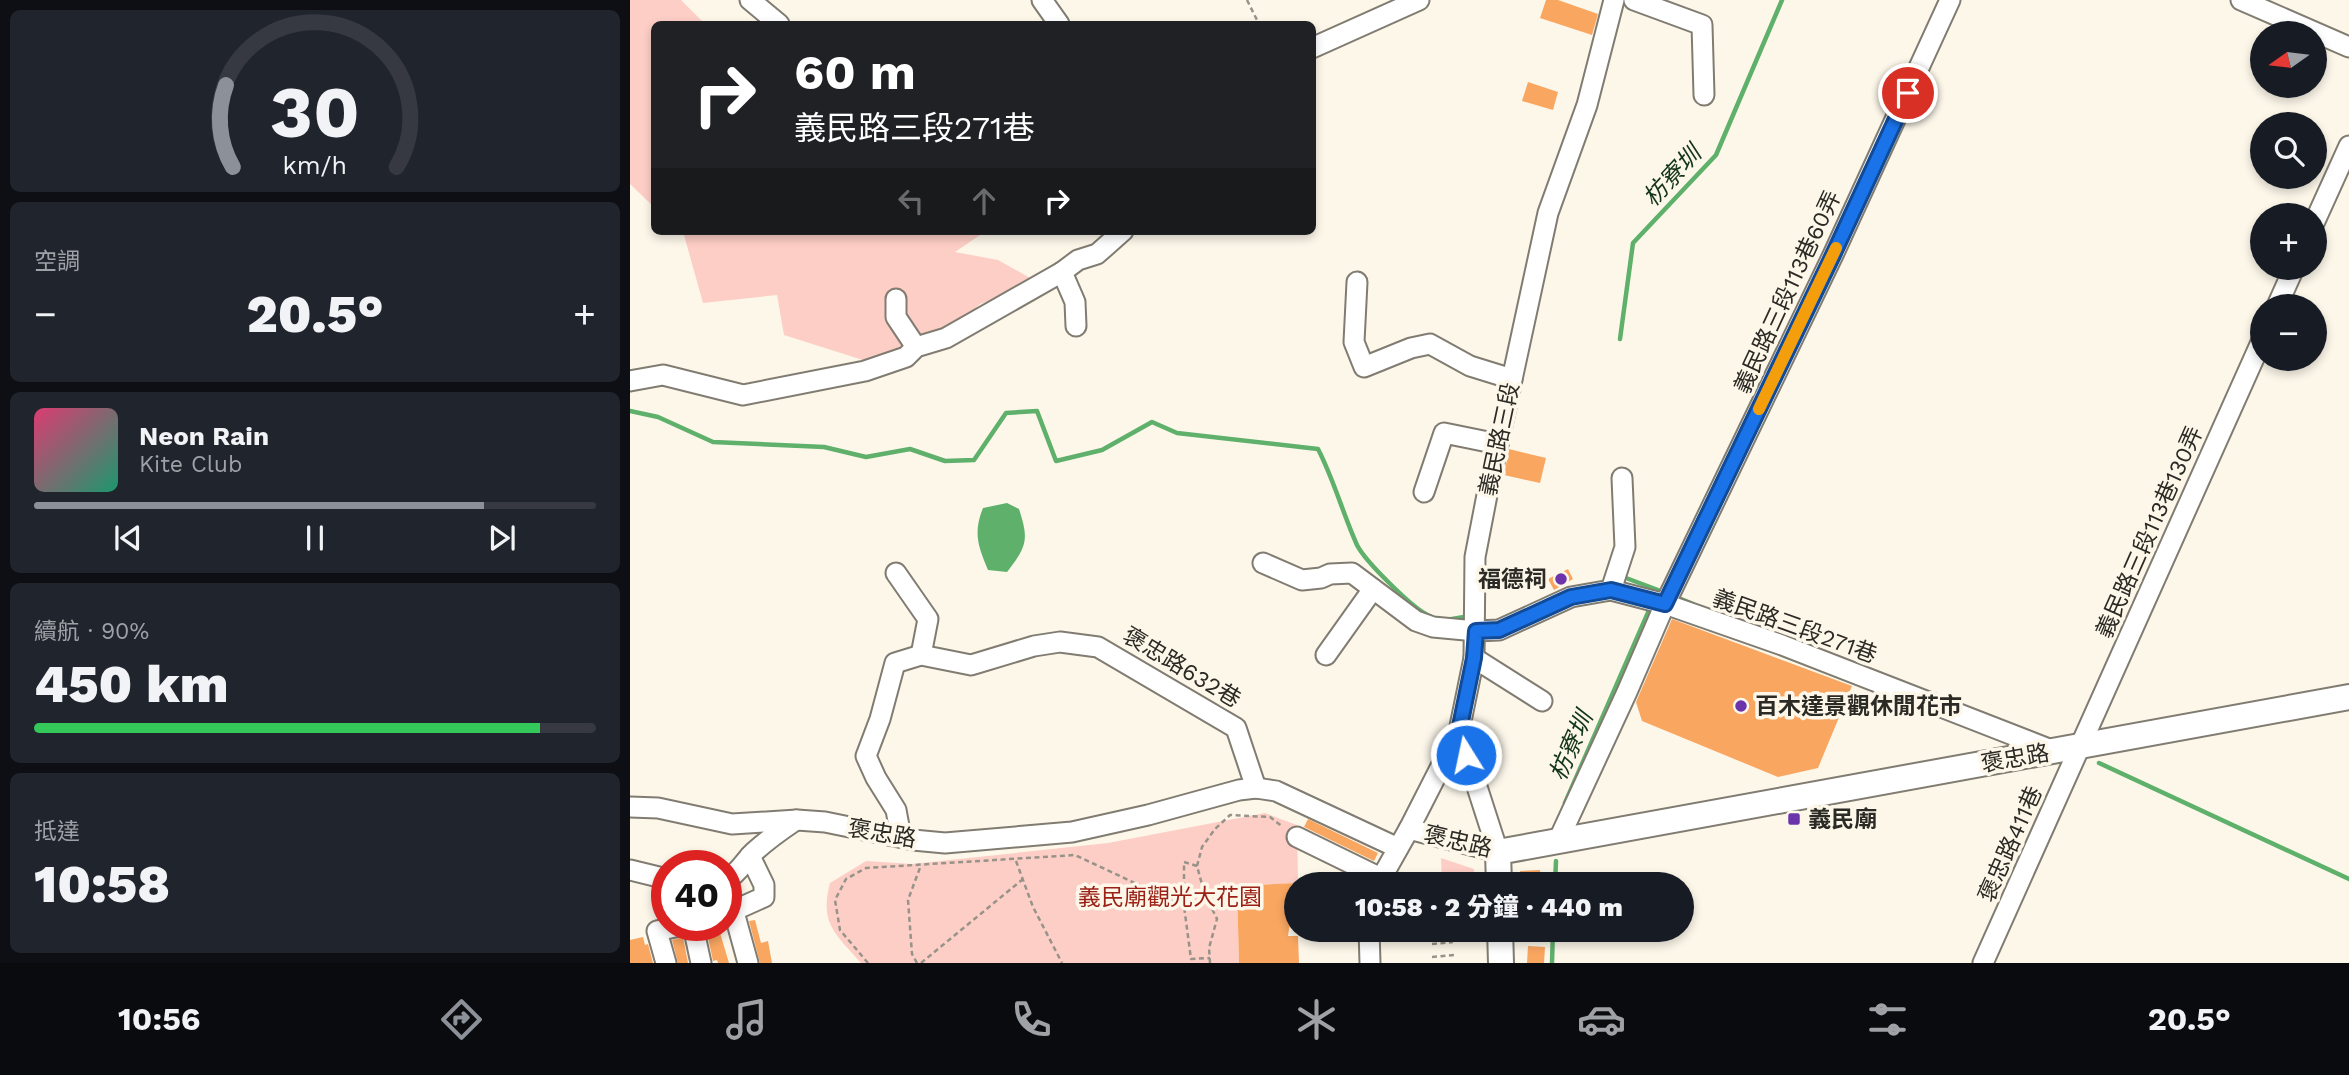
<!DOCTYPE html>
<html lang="zh-TW">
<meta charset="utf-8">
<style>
body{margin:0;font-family:"Work Sans","Noto Sans TC",sans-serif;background:#20242c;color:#f1f3f6;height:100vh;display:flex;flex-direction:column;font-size:26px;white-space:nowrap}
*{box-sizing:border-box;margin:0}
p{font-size:23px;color:#9ea1a6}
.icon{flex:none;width:38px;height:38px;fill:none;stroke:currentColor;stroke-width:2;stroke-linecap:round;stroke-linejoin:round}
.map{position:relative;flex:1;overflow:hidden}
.panel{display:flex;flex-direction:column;gap:10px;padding:10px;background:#0d0f14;width:630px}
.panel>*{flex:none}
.hud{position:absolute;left:21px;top:21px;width:665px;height:214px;border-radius:10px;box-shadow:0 4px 10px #0003;background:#202124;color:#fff;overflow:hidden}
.needle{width:46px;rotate:256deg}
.controls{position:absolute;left:1620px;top:21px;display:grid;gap:14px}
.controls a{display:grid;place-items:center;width:77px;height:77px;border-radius:50%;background:#171b24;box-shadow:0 4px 10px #0003;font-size:35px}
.speed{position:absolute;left:21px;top:850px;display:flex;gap:14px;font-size:35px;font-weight:700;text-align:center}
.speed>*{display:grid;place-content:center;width:91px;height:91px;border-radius:50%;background:#171b24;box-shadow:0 4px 10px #0003;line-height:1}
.speed .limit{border:10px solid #d22;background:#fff;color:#111}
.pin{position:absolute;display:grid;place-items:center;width:60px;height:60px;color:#fff;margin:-30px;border:4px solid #fff;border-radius:50%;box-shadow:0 2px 7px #0007}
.me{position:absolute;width:77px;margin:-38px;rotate:350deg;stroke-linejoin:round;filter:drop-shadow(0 0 5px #0008)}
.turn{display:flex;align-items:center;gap:24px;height:147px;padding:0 28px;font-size:32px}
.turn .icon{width:91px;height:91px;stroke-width:2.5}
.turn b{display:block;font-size:49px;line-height:60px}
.lanes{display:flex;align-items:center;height:66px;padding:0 28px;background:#0003;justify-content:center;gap:35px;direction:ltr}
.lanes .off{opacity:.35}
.big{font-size:52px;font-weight:800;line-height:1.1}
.panel .widget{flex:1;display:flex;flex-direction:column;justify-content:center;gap:10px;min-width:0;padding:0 24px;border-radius:10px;background:#20242c}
.panel .dial{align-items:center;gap:0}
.dial svg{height:182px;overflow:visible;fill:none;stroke:#363941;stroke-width:7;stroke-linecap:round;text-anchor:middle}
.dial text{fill:#f1f3f6;stroke:none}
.song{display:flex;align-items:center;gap:21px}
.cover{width:84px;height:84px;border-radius:10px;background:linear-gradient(135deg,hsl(340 70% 55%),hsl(160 70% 35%))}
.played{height:7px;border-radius:4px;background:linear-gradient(90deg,#8c9099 80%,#363941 80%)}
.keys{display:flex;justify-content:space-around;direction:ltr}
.heat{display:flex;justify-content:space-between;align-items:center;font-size:38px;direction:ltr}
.charge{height:10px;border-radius:5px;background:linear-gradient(90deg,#34c759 90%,#363941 0)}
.trip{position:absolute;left:654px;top:872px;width:410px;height:70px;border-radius:35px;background:#171b24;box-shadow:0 4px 10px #0003;font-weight:800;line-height:70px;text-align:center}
.tab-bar{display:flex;height:112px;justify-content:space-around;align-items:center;background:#090b0e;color:#9ea1a6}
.tab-bar .icon{width:49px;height:49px}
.tab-bar .selected{color:#8c9099}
.tab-bar b{font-size:32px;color:#f1f3f6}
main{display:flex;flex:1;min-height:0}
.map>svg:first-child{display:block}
</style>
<main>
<section class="panel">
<div class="widget dial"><svg viewBox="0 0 100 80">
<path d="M14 69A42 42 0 1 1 86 69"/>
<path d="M14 69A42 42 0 0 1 11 33" stroke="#8c9099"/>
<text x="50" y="56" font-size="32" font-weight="700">30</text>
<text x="50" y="72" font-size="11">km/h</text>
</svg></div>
<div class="widget"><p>空調</p>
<div class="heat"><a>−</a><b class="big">20.5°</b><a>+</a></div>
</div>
<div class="widget">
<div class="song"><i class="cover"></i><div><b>Neon Rain</b><p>Kite Club</p></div></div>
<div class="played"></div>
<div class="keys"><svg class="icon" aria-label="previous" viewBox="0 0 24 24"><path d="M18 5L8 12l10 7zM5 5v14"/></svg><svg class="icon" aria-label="pause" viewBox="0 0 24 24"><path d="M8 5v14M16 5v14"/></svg><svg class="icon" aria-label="next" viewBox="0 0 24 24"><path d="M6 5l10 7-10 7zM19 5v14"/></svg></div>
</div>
<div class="widget"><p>續航 · 90%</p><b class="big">450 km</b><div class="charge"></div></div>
<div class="widget"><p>抵達</p><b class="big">10:58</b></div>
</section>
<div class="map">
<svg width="1719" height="963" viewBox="0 0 1719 963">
<rect width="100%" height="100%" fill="#fdf7ea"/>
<g fill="#fdcec6">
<path d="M0 0H51L75 24H24V207L0 184Z"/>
<path d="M50 231H356L325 252 368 260 409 283 350 304 299 349 239 362 154 335 147 295 73 303 54 235Z"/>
<path d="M635 813 667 825 668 883 607 886 609 963H231C206 934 189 924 200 883L236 861 282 864 478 843Z"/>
<path d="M811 858 844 869V884H812Z"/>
</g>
<path fill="#5eb06b" d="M377 503 389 509C399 540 397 546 377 572L358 570C348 546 343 533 353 508Z"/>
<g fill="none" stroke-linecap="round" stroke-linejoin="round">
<g stroke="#5eb06b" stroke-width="4.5">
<path d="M990 339 1003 243 1086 155 1152 0"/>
<path d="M0 411 28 417 83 442 194 447 236 457 280 449 315 461 344 460 376 413 407 411 426 461 472 450 522 422 547 433 688 449C704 480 713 514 727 545 735 561 784 610 800 616"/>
<path d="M996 578 1028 590"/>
<path d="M1051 599 1063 604"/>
<path d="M816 620 834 617"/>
<path d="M1469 763 1719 879"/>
<path d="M935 803 1020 608"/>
<path d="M925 884 926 861"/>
<path d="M922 963 923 929"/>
</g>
</g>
<g fill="#f9a661">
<path d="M916 0H928L968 14 962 35 910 18Z"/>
<path d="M898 82 928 92 923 110 892 101Z"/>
<path d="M879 449 916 458 910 483 874 475Z"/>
<path d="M938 569 943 579 924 590 918 579Z"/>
<path d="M1042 619 1222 686 1188 768 1148 777 1012 721 1006 702Z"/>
<path d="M678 819 748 853 744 861 674 827Z"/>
<path d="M910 870 911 884H891L890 871Z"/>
<path d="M667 883V910H657L660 922 658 936H668L669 963H609L607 886Z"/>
<path d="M125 920 131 943 138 941 142 963H130L119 921Z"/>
<path d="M85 926H88L99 963H88L87 960 83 961 76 928Z"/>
<path d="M13 937 15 945 18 944 23 963H0V940Z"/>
<path d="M53 937 58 963H48L42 940Z"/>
<path d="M898 946 915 947 914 963H897Z"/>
</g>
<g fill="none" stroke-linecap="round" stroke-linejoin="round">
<g stroke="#817c71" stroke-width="23">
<g id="minor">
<path d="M120 0 149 24"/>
<path d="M412 0 429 24"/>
<path d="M1004 0 1072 25 1074 95"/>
<path d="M1611 0 1719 47"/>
<path d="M682 48 789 0"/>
<path d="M1685 221 1719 146"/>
<path d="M432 272 445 302 446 326"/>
<path d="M727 282 724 342 734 367 781 348 800 344 840 366 882 379"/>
<path d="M266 299V317L286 347"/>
<path d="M1647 306 1664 268"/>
<path d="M0 381 33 375 113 395 235 371 276 357 286 347 316 338 432 272 448 260 467 254 493 231"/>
<path d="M794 492 814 433 868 444"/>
<path d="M633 563 672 580 691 578 700 574 722 573 786 621 803 627 846 631 869 630 941 597 981 590 1035 604 1152 645 1424 751"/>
<path d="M266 573 298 619 291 655"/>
<path d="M981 590 995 547 992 478"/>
<path d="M696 655 743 589"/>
<path d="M844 658 912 701"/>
<path d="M0 807 28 808 102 824 167 820 195 822 283 840 315 843 442 832 518 815 609 790 626 788 646 791 768 848"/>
<path d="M779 829 868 852"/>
<path d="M271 837 266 810 246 778 236 756 250 719 265 663 291 655 341 665 404 646 430 642 468 647 606 728 626 788"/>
<path d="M667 837 753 879"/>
<path d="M928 841 997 692 1035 604 1203 255 1320 0"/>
<path d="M868 852 829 731 844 658 845 557 857 495 918 213 957 105 984 0"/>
<path d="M0 870 37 879"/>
<path d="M96 881C110 871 113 863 124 852 137 840 151 830 166 820"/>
<path d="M748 884 779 829 829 731"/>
<path d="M104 912 118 963"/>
<path d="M96 914 134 897V885L120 856"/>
<path d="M63 926 71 963"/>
<path d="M739 929 740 963"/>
<path d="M36 963 27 931 49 926"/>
<path d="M1353 963 1633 338"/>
</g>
</g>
<g stroke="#817c71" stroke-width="28">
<g id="major">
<path d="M869 884 868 852 1719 697"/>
<path d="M870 929 871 963"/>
</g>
</g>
<g stroke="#979389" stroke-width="2.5" stroke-dasharray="5 3.5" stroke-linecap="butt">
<path d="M617 0 629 24"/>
<path d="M386 861 403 907 432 963"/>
<path d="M567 866 554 862V906L561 959 580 958"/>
<path d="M802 944 823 942"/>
<path d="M802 957 824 955"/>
<path d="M238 963 210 930 205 900 216 879 236 868 445 855 554 906"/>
<path d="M287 963 282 954 278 900 291 865"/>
<path d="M291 963 393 879"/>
<path d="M580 963 579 948 587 919 574 892 567 866 572 847 585 829 600 815 640 817 653 827"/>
</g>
<use href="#minor" stroke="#fff" stroke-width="19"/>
<use href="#major" stroke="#fff" stroke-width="24"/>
</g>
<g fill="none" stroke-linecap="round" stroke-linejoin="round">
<g stroke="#114b97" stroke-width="18">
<path id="route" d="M836 755 829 731 844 658 846 631 869 630 941 597 981 590 1035 604 1203 255 1278 93"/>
</g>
<use href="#route" stroke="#1a73e8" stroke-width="12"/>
<path stroke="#f59e0b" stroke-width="12" d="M1129 409 1206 248"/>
</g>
<g fill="#6b34ab" stroke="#fdf7ea" stroke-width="2.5">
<circle cx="931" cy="579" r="7"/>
<circle cx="1111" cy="706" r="7"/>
<rect x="1157" y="812" width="14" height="14" rx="3.5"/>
</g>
<g text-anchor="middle" stroke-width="7" stroke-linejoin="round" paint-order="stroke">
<g font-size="23" fill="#2c2a25" stroke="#fdf7ea">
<text transform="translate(1157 292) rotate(-65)" y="8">義民路三段113巷60弄</text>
<text transform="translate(869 439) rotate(-78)" y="8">義民路三段</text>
<text transform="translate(1519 532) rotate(-66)" y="8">義民路三段113巷130弄</text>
<text transform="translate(1165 626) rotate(20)" y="8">義民路三段271巷</text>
<text transform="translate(552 667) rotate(31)" y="8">褒忠路632巷</text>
<text transform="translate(1385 758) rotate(-10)" y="8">褒忠路</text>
<text transform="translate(252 833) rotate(10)" y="8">褒忠路</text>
<text transform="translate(828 841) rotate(13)" y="8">褒忠路</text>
<text transform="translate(1380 844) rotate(-66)" y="8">褒忠路411巷</text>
</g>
<g font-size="23" font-weight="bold" fill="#2c2a25" stroke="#fdf7ea" text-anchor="start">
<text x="917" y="587" text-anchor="end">福德祠</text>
<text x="1125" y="714">百木達景觀休閒花市</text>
<text x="1178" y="827">義民廟</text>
</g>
<g font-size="23" fill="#9b2117" stroke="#fdf7ea">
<text x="540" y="905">義民廟觀光大花園</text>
</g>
<g font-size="24" font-style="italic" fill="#133519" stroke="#fdf7ea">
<text transform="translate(1042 176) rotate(-47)" y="8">枋寮圳</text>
<text transform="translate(941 746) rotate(-66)" y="8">枋寮圳</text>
</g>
</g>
</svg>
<div class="controls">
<a><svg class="needle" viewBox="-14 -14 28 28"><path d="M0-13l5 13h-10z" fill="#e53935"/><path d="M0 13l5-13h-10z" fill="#9ea1a6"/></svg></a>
<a><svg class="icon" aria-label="search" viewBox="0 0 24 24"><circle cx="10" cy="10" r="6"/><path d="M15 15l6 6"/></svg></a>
<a>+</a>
<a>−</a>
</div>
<div class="speed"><div class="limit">40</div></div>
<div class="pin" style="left:1278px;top:93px;background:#d93025"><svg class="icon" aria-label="arrive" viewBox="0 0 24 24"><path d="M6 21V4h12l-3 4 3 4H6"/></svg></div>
<svg class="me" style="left:836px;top:755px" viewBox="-20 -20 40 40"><circle r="17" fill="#1a73e8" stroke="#fff" stroke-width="3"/><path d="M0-11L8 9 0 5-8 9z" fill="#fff"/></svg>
<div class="trip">10:58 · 2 分鐘 · 440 m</div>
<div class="hud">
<div class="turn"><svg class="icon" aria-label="right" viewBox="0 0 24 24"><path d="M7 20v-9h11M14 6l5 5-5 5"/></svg><div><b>60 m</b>義民路三段271巷</div></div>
<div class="lanes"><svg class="icon off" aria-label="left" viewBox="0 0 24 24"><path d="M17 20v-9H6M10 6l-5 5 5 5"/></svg><svg class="icon off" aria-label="ahead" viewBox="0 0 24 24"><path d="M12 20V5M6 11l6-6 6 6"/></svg><svg class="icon" aria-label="right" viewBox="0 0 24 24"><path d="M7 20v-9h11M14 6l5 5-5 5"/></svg></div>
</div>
</div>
</main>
<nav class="tab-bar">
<b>10:56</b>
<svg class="icon selected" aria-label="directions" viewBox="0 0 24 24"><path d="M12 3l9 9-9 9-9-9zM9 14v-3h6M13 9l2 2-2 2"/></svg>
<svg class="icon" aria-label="music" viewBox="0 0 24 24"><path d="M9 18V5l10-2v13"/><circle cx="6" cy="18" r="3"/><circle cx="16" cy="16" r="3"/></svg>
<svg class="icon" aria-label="phone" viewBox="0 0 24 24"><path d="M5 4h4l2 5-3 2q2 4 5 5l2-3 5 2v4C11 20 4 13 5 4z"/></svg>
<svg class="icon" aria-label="climate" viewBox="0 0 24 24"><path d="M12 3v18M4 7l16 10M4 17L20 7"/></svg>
<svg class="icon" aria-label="car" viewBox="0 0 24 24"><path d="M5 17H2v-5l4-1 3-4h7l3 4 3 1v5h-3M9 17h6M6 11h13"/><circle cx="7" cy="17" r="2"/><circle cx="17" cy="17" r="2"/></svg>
<svg class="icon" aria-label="filters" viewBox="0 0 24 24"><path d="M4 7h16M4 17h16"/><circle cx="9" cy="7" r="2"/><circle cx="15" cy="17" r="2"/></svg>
<b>20.5°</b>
</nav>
